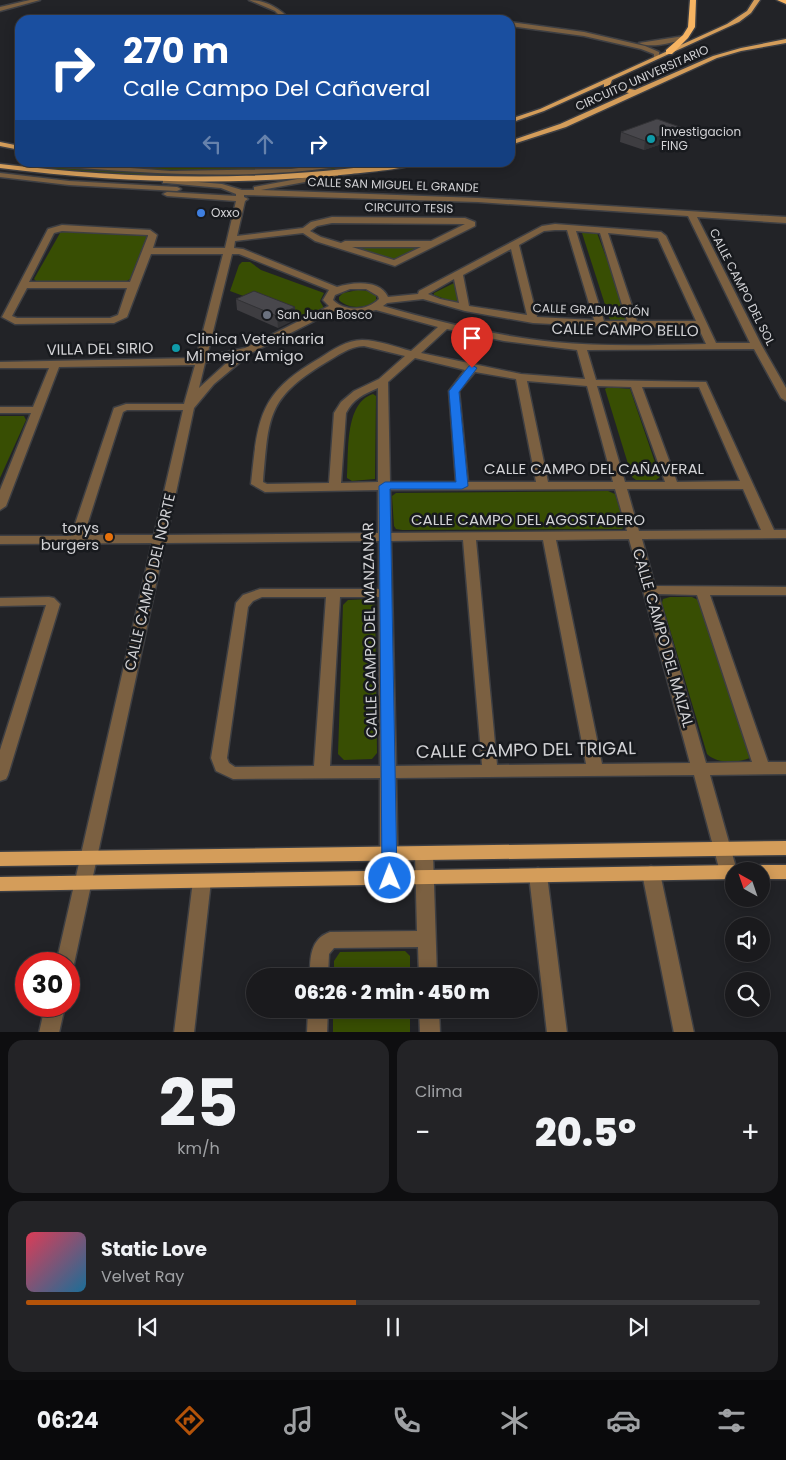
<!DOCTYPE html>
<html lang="es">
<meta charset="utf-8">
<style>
body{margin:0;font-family:Poppins,sans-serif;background:#232326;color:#f1f3f6;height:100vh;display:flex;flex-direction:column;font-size:19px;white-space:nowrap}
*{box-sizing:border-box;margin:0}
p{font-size:16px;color:#9fa1a4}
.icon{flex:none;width:28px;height:28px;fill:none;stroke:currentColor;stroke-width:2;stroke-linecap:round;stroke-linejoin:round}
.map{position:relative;height:1032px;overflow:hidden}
.sheet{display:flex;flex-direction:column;gap:8px;padding:8px;background:#0e0e10;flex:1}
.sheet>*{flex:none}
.banner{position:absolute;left:15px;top:15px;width:500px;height:152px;border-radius:15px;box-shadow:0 2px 12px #0003,0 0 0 1px #38383b;background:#1a4fa0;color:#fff;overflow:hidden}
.needle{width:32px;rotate:320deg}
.tools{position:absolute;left:725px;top:862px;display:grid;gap:10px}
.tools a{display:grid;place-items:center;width:45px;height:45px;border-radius:50%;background:#1a1a1d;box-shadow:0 2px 12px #0003,0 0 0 1px #38383b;font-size:25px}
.speed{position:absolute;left:15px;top:952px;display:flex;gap:10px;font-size:25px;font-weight:700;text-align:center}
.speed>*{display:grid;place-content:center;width:65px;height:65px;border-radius:50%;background:#1a1a1d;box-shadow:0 2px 12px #0003,0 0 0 1px #38383b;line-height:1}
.speed .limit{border:8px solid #d22;background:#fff;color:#111}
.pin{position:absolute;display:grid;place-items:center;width:42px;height:42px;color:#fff;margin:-51px -21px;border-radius:50% 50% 50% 0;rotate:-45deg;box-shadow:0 0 5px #0007}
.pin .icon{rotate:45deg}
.me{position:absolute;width:55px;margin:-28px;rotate:359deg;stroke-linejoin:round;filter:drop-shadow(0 0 4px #0008)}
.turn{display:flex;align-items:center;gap:18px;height:105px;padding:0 25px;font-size:22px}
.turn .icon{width:65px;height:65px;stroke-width:2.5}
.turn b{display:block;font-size:35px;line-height:42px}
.lanes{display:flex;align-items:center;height:48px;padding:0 25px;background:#0003;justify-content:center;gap:25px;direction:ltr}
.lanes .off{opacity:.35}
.big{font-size:38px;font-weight:800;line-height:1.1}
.sheet .tile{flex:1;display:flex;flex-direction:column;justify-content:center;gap:8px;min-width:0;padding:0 18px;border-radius:15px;background:#232326}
.sheet .dial{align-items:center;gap:0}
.dial b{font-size:65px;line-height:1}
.song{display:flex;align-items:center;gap:15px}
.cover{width:60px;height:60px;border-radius:8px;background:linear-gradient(135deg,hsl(350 70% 55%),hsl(200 70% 35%))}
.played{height:5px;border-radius:2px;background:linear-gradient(90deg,#b45309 45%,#38383b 45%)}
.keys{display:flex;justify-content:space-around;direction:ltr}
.heat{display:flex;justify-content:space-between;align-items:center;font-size:28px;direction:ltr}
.sheet .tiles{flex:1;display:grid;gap:8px;grid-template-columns:1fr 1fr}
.tile:last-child{grid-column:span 2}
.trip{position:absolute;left:246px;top:968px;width:292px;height:50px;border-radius:25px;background:#1a1a1d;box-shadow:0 2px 12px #0003,0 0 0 1px #38383b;font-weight:800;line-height:50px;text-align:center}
.menu{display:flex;height:80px;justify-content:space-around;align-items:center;background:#0a0a0c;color:#9fa1a4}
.menu .icon{width:35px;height:35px}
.menu .on{color:#b45309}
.menu b{font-size:22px;color:#f1f3f6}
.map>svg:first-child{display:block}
</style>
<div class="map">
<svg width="786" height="1033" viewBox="0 0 786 1033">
<rect width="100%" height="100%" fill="#222327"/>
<g fill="#384e03">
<path d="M23 162H121L193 166 275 162 411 163 302 175 121 178 44 169 22 164Z"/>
<path d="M66 230 144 234 147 236 130 279 125 282H37L34 279 60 233Z"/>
<path d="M582 233H597L629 318 628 322 610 320Z"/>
<path d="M362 246H420L422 247 395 260 361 250 360 247Z"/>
<path d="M242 262H250L261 270 324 293 320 301 325 310 304 319 230 291 239 265Z"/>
<path d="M456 282 459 301 453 302 434 295V293Z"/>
<path d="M358 290 369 291 376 296V301C366 308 349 310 339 300V297L343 293Z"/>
<path d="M608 387 630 389 660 477 656 480H636L632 477 605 389Z"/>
<path d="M373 394 376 396 375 479 352 481 347 478C349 454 344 403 373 394Z"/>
<path d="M0 416H24L26 420 0 478Z"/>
<path d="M608 491 615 494 625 526 622 529 402 530 396 529 394 526 392 496 396 493Z"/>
<path d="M670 597H692L700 601 749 750 750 758C737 763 717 764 707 754L662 603 663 599Z"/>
<path d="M371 599 375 601 377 753 372 759 344 760 338 754 343 605 348 600Z"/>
<path d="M405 951 410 956V976H334V961L340 952Z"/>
<rect x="333" y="1009" width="77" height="23"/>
</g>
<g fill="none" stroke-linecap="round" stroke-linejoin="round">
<g stroke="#3e3f43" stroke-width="3">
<g id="minor">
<path d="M30 0H40L0 11V7Z"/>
<path d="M249 0C265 0 280 8 290 20H284L275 11Z"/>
<path d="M510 22 584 32 645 46 659 52V58L654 59V54L641 49 584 36 510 26Z"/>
<path d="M684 36 686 39C673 42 651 49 639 43Z"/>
<path d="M49 162 171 171 291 169 329 164 333 166 329 168C237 180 144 173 52 166H49Z"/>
<path d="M344 162H362L337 168 333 166Z"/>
<path d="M335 172H338V176L261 190 478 198 786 217V223L697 217 762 346 786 388V401L781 398 754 349 587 350 596 380 706 382 774 530H786V538L642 539 655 586 786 587V595H710L768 762H786V774L710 775 737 871H734V877L729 879 723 877 720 872 694 775 396 778 398 878 395 883 389 885 383 883 380 878V778L233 779 216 771 211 758 236 603 243 595 260 589H379V541L165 543 74 964 72 970 69 971V964H56L152 543 0 544V536H71L114 408 126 404H184L195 365 59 367 6 506 0 510V490L31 413H0V407H33L49 368H0V362L196 358 223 254H151L127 317 114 323 15 324 2 317 48 229 62 225 150 230 157 235 153 248H225L236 201 167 196 163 194 167 192 236 196V194L221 188 166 183H163V179L222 184 242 190H254V187ZM244 195 478 202 688 216 750 343H716L666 236 661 232 555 224 542 226 419 291 418 294 388 297C380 279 352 282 337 287L243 249 234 248 235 241 303 233 315 241 395 266 475 226V222L465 218 332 217 311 222 303 228 237 236 245 201 248 199 244 197ZM332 223 464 224H465L431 241H345L341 243 321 237 310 231 317 226ZM555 230H567L594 320 537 317 519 245 544 231ZM62 231 148 235V236L130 282H29L54 233ZM576 231 600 233 627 321H604ZM608 233 658 238 696 321H637ZM352 247H421L394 260ZM511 249 527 315 469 306 463 275ZM232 254H239L329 290 323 300 329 306 245 348 207 356ZM454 279 459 303 440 299 428 294ZM27 288H127L118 315 110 318H17L12 316ZM350 289H366L378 296 379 299C367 311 345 312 333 300L335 295ZM423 299 465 311 533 323 633 328 698 327 706 344C655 345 604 347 554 342 496 336 439 322 383 306L387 303ZM336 310 356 314 376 310 438 327 411 351C396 347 378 340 362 340 347 340 332 350 320 358 259 393 258 417 251 484L265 492 378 490V533L167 535 194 408 214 384 251 353ZM447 329 504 341 577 350 585 379 521 374 421 353ZM364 346 405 356 379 379 354 391 341 402 334 413 329 483 267 484 263 482C269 417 266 399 325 363 337 356 350 346 364 346ZM234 356 199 388 205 363ZM415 358 465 370 449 391 456 482H390L388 382ZM475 372 516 379 536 482H468L459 391ZM527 381 587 386 613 482H548ZM597 386 631 387 665 482H625ZM642 387H699L740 481 677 482ZM378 388V482L341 483 346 413C353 399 364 394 378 388ZM127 410H183L154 535H84L123 412ZM615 489 627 531 391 533 390 490ZM627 489H743L761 530 639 531ZM629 539 690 763 602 764 556 540ZM463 540 482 765 396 766 391 541ZM476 540H543L586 764 497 765ZM658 594 697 595 752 762 706 763ZM262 597H326L314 766 235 767 229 763 227 758 248 607 253 601ZM340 597H379L380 766H330Z"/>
<path d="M0 173 69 181 177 187 181 189 177 191 69 185 0 177Z"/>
<path d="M49 597 54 598 60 604 8 775 6 779 0 781V750L46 605 0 606V598Z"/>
<path d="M424 847 430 849 433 854 437 976H419L418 947 334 948 329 954 328 976H310C310 958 310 939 330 932L417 931 415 854 418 849Z"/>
<path d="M651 866 657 868 660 873 694 1033H674L642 873 645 868Z"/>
<path d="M538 868 544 870 547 875 567 1033H547L529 875 532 870Z"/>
<path d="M202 874 208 876 211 881 194 1033H174L193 881 196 876Z"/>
<path d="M45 1006H65L59 1033H39Z"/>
<path d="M308 1009H328L327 1033H307Z"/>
<path d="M419 1009H439L440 1033H420Z"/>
</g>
</g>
<g stroke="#3e3f43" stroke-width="3">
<g id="major">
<path d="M754 0H760L751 13 739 22 612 80 610 85 635 90 713 56 741 48 786 39V43L741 51 717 58 566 127 510 145V141L560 124 629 93 604 87V84L544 111 510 123V119L540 109 727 24 747 11Z"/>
<path d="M0 142 20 146V150L0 146Z"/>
<path d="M399 162H421C409 169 367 172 351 174 233 186 117 183 0 168V164C133 180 266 182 399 162Z"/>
<path d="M786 841V855L0 866V852Z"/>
<path d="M734 865 740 867 742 871H734V879L0 891V877Z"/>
<path d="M761 865H786V879H761V871H753L755 867Z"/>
</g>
</g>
<g stroke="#3e3f43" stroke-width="3">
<g id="highway">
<path d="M690 0H696L695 27 688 38 672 54H666V50L683 35 688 27Z"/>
<path d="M777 0H786V4Z"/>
</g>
</g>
<use href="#minor" fill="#7b6041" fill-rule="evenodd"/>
<use href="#major" fill="#d49d5a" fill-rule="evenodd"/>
<use href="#highway" fill="#f7b462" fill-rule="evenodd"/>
</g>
<g fill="#3e3d41">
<path d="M621 132 682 137 644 150 620 142Z"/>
<path d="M236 299 296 319 278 328 237 310Z"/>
</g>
<g fill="#323235">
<path d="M683 128 682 137 644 150 645 141Z"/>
<path d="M295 307 296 319 278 328 277 316Z"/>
</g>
<g fill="#48474c" stroke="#323235">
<path d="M657 119 683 128 645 141 621 132Z"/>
<path d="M254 291 295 307 277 316 236 299Z"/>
</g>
<path fill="#1a73e8" stroke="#114b97" d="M472 365 477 368 459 392 468 486 462 489H390L397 878 395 882 390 884 384 882 382 878 379 486 385 482H456L449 391 469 366Z"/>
<g fill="#0f9aa8" stroke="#181a1e" stroke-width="2">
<circle cx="651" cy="139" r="5"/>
<circle cx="176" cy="348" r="5"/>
</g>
<circle fill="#3f7fe0" stroke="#181a1e" stroke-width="2" cx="201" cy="213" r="5"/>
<circle fill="#6b7280" stroke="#181a1e" stroke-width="2" cx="267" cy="315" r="5"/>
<circle fill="#e8710a" stroke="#181a1e" stroke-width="2" cx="109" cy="537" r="5"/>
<g text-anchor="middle" stroke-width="5" stroke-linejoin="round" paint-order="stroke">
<g font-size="12" fill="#d2d2d5" stroke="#181a1e">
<text transform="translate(642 78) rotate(-24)" y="4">CIRCUITO UNIVERSITARIO</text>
<text transform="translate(393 185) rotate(2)" y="4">CALLE SAN MIGUEL EL GRANDE</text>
<text transform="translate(409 208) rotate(1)" y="4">CIRCUITO TESIS</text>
<text transform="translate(742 287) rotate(63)" y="4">CALLE CAMPO DEL SOL</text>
<text transform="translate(591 310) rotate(2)" y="4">CALLE GRADUACIÓN</text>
</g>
<g font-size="12" fill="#d2d2d5" stroke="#181a1e" text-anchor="start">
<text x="661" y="136">Investigacion<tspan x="661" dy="14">FING</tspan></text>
<text x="211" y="217">Oxxo</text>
<text x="277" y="319">San Juan Bosco</text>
</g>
<g font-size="15" fill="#d2d2d5" stroke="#181a1e">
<text transform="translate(625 330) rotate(1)" y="5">CALLE CAMPO BELLO</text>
<text transform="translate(100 349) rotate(-1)" y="5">VILLA DEL SIRIO</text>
<text x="594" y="474">CALLE CAMPO DEL CAÑAVERAL</text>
<text x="528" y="525">CALLE CAMPO DEL AGOSTADERO</text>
<text transform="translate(150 582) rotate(-77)" y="5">CALLE CAMPO DEL NORTE</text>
<text transform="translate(370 630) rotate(-91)" y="5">CALLE CAMPO DEL MANZANAR</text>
<text transform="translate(663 638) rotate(74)" y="5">CALLE CAMPO DEL MAIZAL</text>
</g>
<g font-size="15" fill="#d2d2d5" stroke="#181a1e" text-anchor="start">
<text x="186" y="344">Clinica Veterinaria<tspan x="186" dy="17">Mi mejor Amigo</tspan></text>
<text x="99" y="533" text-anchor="end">torys<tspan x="99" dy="17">burgers</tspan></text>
</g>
<g font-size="18" fill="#d2d2d5" stroke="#181a1e">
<text transform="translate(526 750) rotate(-1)" y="6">CALLE CAMPO DEL TRIGAL</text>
</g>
</g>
</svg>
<div class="tools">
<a><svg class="needle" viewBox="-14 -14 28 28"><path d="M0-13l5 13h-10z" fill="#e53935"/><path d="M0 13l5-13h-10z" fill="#9fa1a4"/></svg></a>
<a><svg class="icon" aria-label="sound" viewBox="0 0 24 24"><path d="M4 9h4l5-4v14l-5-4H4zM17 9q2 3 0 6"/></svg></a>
<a><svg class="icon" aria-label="search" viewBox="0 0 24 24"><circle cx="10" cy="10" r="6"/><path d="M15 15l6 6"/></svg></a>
</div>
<div class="speed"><div class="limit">30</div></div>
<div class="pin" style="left:472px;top:368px;background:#d93025"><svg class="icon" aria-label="arrive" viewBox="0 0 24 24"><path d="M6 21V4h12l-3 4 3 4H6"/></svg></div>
<svg class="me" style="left:390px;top:878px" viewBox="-20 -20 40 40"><circle r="17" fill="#1a73e8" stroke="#fff" stroke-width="3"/><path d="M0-11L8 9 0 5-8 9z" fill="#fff"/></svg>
<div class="trip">06:26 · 2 min · 450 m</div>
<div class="banner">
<div class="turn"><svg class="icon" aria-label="right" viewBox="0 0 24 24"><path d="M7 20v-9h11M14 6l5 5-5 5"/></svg><div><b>270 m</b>Calle Campo Del Cañaveral</div></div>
<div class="lanes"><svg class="icon off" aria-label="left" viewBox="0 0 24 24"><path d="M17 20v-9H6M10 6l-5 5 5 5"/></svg><svg class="icon off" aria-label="ahead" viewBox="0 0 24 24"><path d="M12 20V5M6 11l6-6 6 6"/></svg><svg class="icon" aria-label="right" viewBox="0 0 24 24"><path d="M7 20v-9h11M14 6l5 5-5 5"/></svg></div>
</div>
</div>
<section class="sheet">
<div class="tiles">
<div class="tile dial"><b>25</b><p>km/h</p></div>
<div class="tile"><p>Clima</p>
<div class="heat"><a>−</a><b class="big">20.5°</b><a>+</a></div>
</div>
<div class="tile">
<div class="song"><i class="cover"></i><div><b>Static Love</b><p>Velvet Ray</p></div></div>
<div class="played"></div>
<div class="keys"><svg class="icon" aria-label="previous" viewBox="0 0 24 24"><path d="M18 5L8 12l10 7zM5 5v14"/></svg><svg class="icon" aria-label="pause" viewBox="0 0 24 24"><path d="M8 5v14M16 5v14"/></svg><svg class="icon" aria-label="next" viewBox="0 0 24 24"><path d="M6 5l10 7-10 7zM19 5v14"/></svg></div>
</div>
</div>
</section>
<nav class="menu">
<b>06:24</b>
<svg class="icon on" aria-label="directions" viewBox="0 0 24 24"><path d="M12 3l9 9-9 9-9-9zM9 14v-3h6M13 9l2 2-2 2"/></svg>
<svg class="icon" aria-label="music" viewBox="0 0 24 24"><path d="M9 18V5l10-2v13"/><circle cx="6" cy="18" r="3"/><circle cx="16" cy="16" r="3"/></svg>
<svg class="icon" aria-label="phone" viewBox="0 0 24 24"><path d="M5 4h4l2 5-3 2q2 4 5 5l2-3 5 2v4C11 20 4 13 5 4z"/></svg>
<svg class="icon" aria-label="climate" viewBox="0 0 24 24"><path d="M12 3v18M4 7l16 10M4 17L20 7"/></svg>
<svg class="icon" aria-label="car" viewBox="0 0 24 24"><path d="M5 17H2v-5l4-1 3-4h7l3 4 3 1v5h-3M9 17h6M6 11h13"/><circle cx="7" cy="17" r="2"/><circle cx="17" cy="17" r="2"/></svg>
<svg class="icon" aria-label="filters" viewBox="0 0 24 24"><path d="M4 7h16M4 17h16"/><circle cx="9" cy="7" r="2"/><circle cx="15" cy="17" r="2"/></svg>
</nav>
